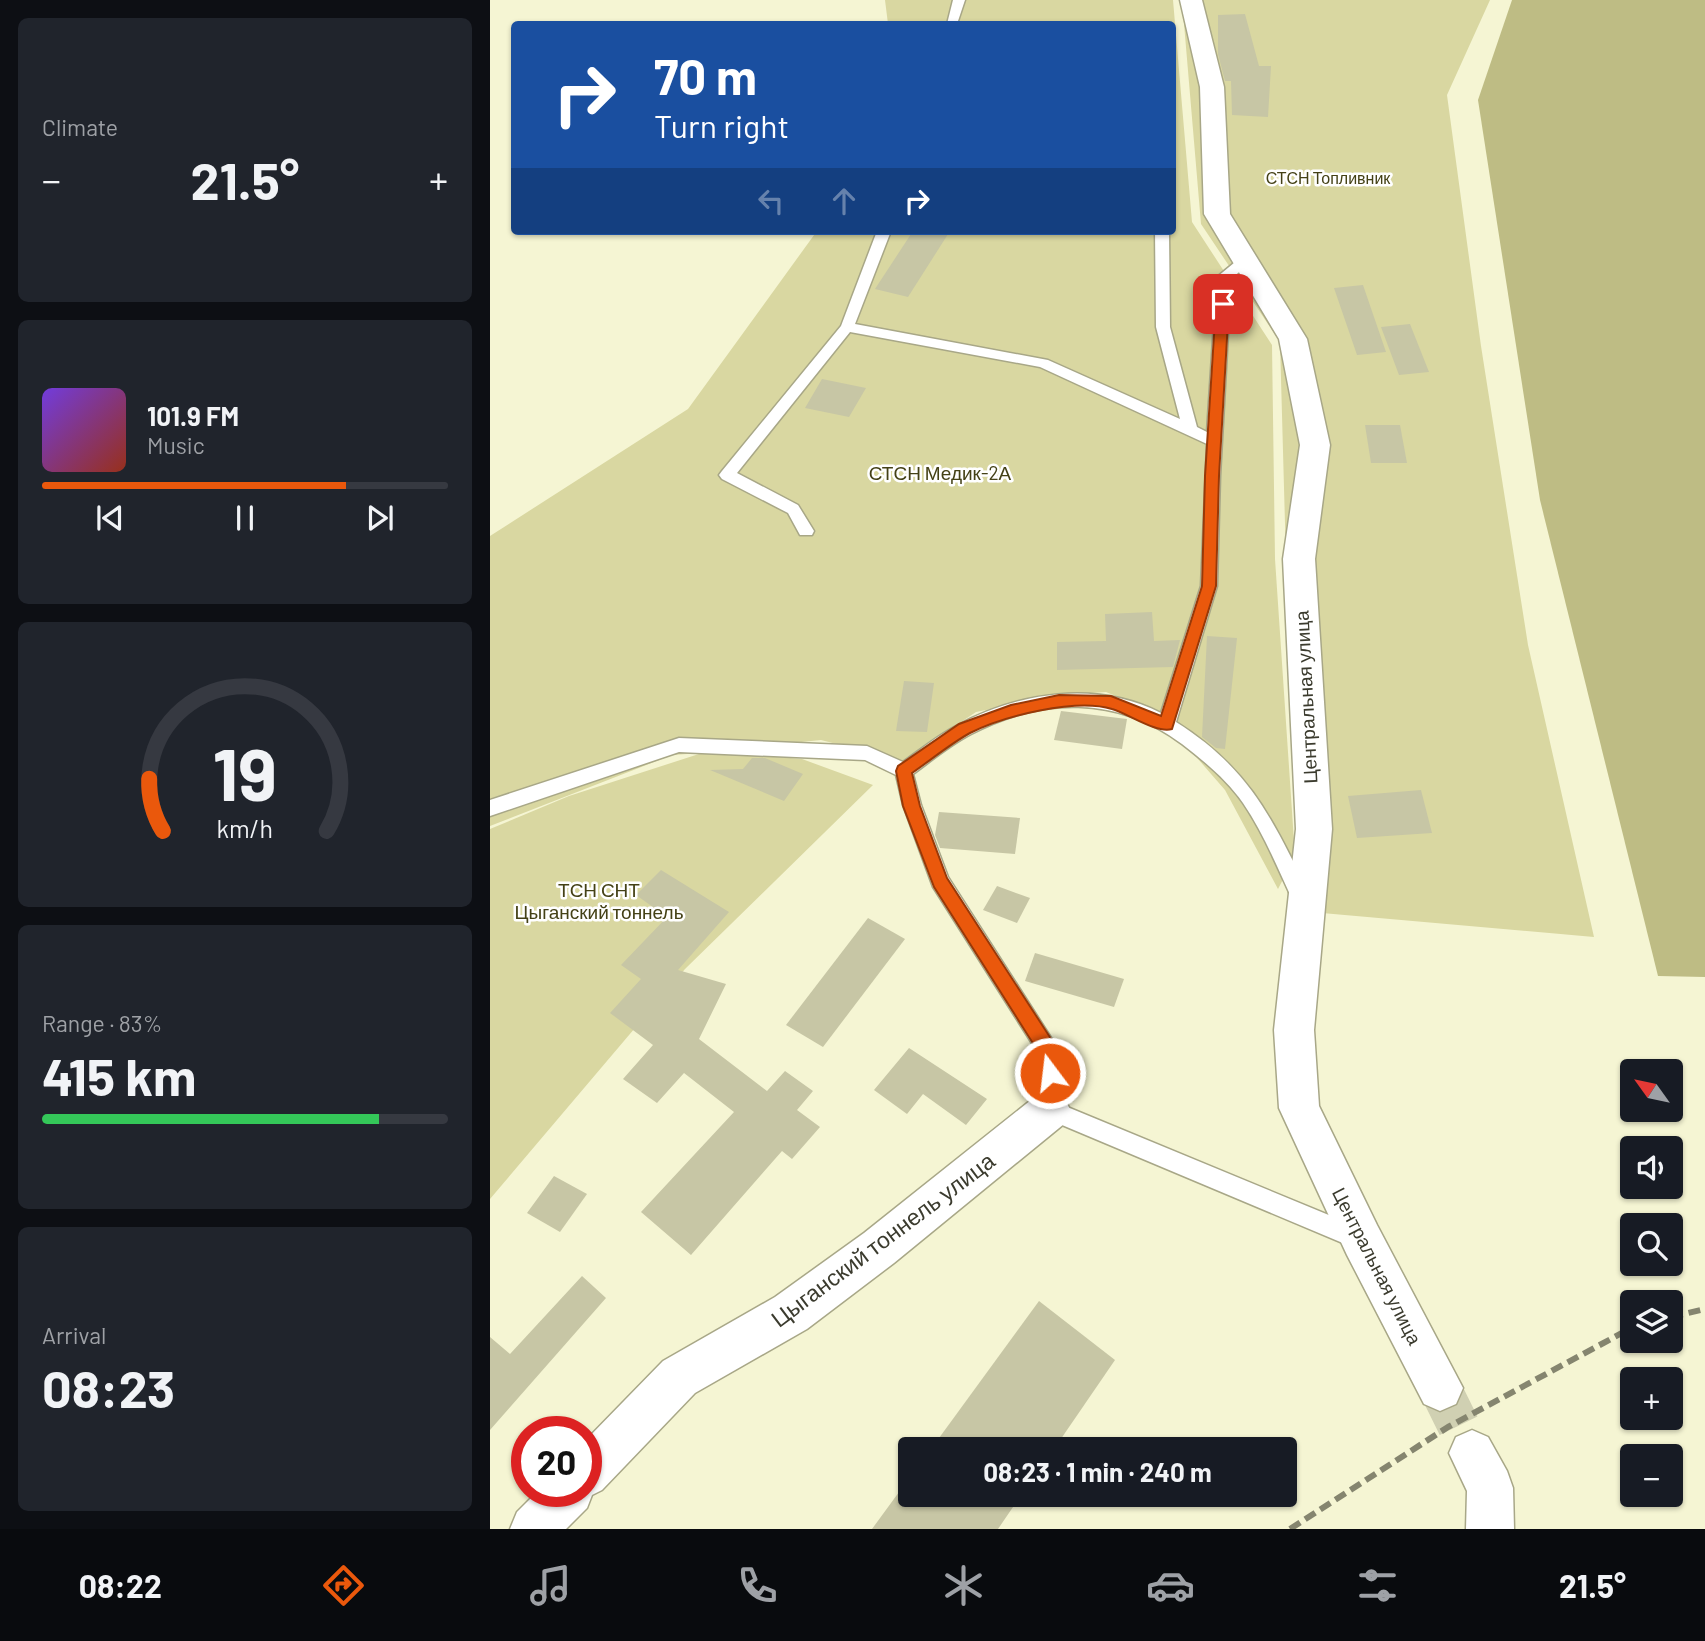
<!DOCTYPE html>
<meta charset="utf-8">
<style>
body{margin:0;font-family:Barlow,sans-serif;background:#20242c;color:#f1f3f6;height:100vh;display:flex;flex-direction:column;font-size:26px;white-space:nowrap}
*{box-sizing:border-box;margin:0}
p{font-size:23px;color:#9ea1a6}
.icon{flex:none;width:38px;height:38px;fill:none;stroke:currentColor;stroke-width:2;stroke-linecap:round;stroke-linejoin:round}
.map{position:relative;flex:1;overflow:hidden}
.panel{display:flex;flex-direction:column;gap:18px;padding:18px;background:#0d0f14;width:490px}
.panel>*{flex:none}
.banner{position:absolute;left:21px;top:21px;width:665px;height:214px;border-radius:7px;box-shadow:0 2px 5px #0004;background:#1a4fa0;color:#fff;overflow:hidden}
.needle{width:46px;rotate:303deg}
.buttons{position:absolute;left:1130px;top:1059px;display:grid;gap:14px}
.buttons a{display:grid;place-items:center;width:63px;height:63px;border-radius:7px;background:#171b24;box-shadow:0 2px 5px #0004;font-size:35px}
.speed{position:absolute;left:21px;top:1416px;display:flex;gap:14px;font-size:35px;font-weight:700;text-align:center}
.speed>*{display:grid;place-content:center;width:91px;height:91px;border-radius:50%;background:#171b24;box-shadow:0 2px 5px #0004;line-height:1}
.speed .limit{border:10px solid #d22;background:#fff;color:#111}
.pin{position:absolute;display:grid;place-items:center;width:60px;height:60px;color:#fff;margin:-30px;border-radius:14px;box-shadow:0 4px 10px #0006}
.me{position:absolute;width:77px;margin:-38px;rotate:345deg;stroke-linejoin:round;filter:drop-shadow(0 0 5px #0008)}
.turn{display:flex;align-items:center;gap:24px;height:147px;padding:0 28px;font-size:32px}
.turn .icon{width:91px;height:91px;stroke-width:2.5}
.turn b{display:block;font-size:49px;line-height:60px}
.lanes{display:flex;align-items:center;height:66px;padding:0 28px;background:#0003;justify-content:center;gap:35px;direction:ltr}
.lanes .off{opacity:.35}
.big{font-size:52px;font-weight:700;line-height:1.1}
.panel .tile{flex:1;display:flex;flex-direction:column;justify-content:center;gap:10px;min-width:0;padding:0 24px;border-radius:10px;background:#20242c}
.panel .dial{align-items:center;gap:0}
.dial svg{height:182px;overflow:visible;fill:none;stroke:#363941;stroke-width:7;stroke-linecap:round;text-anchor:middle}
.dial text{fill:#f1f3f6;stroke:none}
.song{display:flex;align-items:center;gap:21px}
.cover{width:84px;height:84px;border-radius:10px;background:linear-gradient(135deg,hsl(260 70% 55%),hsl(10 70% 35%))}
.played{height:7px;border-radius:4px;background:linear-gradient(90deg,#ea580c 75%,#363941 75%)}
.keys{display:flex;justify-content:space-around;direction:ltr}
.heat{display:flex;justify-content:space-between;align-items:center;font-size:38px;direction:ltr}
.charge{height:10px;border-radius:5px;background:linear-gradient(90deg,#34c759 83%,#363941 0)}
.trip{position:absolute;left:408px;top:1437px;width:399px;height:70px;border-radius:7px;background:#171b24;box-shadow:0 2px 5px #0004;font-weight:700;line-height:70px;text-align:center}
.menu{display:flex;height:112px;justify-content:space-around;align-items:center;background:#090b0e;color:#9ea1a6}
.menu .icon{width:49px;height:49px}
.menu .current{color:#ea580c}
.menu b{font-size:32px;color:#f1f3f6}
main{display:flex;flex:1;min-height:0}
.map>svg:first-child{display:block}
</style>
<main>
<section class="panel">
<div class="tile"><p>Climate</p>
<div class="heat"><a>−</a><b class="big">21.5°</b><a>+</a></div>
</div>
<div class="tile">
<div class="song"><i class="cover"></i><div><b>101.9 FM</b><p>Music</p></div></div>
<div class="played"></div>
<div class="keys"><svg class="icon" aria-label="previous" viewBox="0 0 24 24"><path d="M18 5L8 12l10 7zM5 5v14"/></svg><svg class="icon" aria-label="pause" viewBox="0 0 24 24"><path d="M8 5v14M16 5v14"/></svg><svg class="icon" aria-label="next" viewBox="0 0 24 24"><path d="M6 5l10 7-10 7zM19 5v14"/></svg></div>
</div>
<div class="tile dial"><svg viewBox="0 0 100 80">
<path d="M14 69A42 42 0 1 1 86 69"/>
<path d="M14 69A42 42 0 0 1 8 46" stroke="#ea580c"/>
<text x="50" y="56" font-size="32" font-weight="700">19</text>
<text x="50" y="72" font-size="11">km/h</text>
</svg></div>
<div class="tile"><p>Range · 83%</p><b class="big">415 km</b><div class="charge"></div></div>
<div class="tile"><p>Arrival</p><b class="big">08:23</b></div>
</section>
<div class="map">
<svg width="1215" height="1529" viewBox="0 0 1215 1529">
<rect width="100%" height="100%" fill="#f5f5d3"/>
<g fill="#d9d7a1">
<path d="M395 0H683L702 222 782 345 785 559 805 856 788 889 735 790 668 713 616 692 571 695 486 712 413 761 331 740 221 751 312 759 383 785 195 969 0 1199V829L79 796 212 753 182 755 0 826V536L198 409 327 231H682V24H398Z"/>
<path d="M692 0H1000L957 95 991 346 1038 645 1104 937 832 913 800 706 790 342 711 224Z"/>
</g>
<path fill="#bebc84" d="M1022 0H1215V977L1168 976 1050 500 988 100Z"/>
<g fill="#c7c6a5">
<path d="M755 14 769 66H781L778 117 742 115 741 81H735L728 54V15Z"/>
<path d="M423 231H460L418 297 385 289Z"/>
<path d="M873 285 896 352 867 355 844 288Z"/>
<path d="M920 324 939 372 909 375 891 327Z"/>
<path d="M332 379 376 388 359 417 315 408Z"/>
<path d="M875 425H910L917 463H881Z"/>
<path d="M662 612 664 641 690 640 683 667 567 670V642L616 641 615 614Z"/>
<path d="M717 636 747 638 735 749 726 748 712 737Z"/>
<path d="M414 681 444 683 437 732 406 731Z"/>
<path d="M571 711 637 719 632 749 564 740Z"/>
<path d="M262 758H275L313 774 294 801 220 770 253 769Z"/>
<path d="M931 790 942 833 867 838 858 796Z"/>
<path d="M449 812 530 818 525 854 450 848 445 835Z"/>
<path d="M171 870 239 912 188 970 236 984 209 1039 277 1091 295 1071 323 1091 307 1110 330 1127 302 1159 292 1151 201 1255 151 1212 244 1112 194 1073 167 1103 133 1079 163 1045 120 1013 151 979 131 965 177 917 146 895Z"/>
<path d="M507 886 540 898 527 923 493 910Z"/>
<path d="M378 918 415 939 333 1047 296 1025Z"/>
<path d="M545 953 634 979 624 1007 535 981Z"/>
<path d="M419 1048 497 1099 476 1125 433 1094 417 1114 384 1090Z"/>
<path d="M64 1176 97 1194 70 1232 37 1213Z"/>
<path d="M92 1276 116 1298 0 1430V1337L20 1354Z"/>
<path d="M549 1301 625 1360 564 1449H441Z"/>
<path d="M420 1477V1494H532L508 1529H382Z"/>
</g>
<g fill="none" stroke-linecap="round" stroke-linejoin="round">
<path stroke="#d0d0b2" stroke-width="42" stroke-dasharray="42 21" stroke-linecap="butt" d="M950 1388 982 1453"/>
<g stroke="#a8a787" stroke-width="3">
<g id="lane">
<path d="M463 0H475L467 24H457Z"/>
<path d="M387 231H401L365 324 558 360 690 419 666 327 665 231H679L680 327 707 427 717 432 727 277 750 258 755 257 762 261 741 279 730 476 727 586 686 722C759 768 781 817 818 891L820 897 818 903 811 905 804 903C788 869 774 834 753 803 737 780 714 761 692 744 626 695 552 697 481 734 460 745 442 760 423 774L431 805 458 877 567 1047 570 1054V1104L875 1230 878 1238 875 1246 867 1249 553 1117 550 1110V1056L443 887 413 805 406 775 375 760 189 752 0 816V800L189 738 377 746 413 762C430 750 447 736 466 726 528 692 607 680 671 713L711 586 717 444 550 367 360 332 247 473 308 505 324 531 322 535H310L298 513 232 479 229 475 232 471 351 326Z"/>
</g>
</g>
<g stroke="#a8a787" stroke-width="3">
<g id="street">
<path d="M690 0H712L734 87 740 214 817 339 840 445 825 559 842 829 824 1030 829 1106 887 1225 973 1388 966 1404 950 1411 934 1404 857 1255 789 1108 784 1030 806 829 793 559 810 445 789 339 714 214 710 87Z"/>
<path d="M560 1090 574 1096 580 1110 574 1124 404 1263 317 1329 205 1393 112 1490 102 1495 97 1508 76 1529H20L27 1512 48 1491H96V1440L173 1361 285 1297 374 1233 546 1096Z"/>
<path d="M982 1430 998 1437 1017 1471 1023 1488 1024 1529H976L977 1491 959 1453 966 1437Z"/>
</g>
</g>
<use href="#lane" fill="#fff" fill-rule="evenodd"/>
<use href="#street" fill="#fff" fill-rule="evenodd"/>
<g stroke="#85856f" stroke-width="6" stroke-dasharray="12 6" stroke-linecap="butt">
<path d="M1181 1317 1215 1309"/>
<path d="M800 1529 958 1427 1143 1327"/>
</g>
</g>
<path fill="#ea580c" stroke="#983908" stroke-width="2" d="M733 300 739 304 729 476 726 586 682 729C667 734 637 713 622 709 586 698 513 716 480 733 460 744 441 760 422 773L430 806 457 878 567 1048 569 1073 567 1079 560 1082 554 1079 551 1056 444 887 413 806 406 771 408 766 469 724 521 705 569 695 621 696 671 716 712 586 715 476 726 304Z"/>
<g text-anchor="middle" stroke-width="5" stroke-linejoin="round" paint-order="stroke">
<g font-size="16" fill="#444116" stroke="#fff">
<text x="838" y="184">СТСН Топливник</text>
</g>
<g font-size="19" fill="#444116" stroke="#fff">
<text x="450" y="480">СТСН Медик-2А</text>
<text x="109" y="897">ТСН СНТ<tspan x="109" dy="22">Цыганский тоннель</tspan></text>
</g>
<g font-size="19" fill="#3b3b2e" stroke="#fff">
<text transform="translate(816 697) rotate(-93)" y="7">Центральная улица</text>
<text transform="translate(887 1266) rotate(63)" y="7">Центральная улица</text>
</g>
<g font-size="23" fill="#3b3b2e" stroke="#fff">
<text transform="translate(393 1240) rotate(-37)" y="8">Цыганский тоннель улица</text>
</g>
</g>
</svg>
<div class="buttons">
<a><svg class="needle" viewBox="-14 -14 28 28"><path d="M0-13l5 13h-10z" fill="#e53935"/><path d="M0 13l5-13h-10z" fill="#9ea1a6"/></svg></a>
<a><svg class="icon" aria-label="sound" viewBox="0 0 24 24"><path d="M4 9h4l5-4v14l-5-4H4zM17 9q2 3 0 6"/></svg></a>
<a><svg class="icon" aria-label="search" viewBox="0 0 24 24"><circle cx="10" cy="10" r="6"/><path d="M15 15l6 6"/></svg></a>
<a><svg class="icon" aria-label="layers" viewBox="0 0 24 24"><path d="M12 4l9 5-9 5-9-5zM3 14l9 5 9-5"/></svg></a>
<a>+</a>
<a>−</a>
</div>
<div class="speed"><div class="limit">20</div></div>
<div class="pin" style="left:733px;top:304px;background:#d93025"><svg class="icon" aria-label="arrive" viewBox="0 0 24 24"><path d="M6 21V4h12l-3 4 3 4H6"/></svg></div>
<svg class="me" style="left:560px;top:1073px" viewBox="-20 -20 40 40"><circle r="17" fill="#ea580c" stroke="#fff" stroke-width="3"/><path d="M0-11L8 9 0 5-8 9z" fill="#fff"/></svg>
<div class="trip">08:23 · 1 min · 240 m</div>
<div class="banner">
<div class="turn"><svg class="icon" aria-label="right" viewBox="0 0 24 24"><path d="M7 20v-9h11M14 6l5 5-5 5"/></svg><div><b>70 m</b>Turn right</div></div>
<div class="lanes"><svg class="icon off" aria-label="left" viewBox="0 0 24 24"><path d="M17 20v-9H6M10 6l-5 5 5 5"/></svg><svg class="icon off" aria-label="ahead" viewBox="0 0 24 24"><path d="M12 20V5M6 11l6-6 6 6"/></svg><svg class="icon" aria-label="right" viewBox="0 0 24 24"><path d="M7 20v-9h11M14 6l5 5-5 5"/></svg></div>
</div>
</div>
</main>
<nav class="menu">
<b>08:22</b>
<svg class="icon current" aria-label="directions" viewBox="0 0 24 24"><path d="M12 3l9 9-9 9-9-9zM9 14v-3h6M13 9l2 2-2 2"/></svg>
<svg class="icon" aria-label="music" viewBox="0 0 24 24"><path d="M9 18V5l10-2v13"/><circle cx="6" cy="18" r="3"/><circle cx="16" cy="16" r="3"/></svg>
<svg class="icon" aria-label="phone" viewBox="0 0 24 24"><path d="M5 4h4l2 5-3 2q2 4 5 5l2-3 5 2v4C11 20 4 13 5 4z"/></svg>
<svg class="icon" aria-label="climate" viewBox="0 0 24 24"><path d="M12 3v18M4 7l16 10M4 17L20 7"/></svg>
<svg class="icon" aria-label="car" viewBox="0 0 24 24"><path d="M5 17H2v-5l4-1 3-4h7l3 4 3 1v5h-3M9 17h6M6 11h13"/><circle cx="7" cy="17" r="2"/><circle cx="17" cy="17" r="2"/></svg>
<svg class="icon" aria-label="filters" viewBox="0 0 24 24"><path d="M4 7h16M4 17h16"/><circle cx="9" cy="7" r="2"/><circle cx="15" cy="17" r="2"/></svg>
<b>21.5°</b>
</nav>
